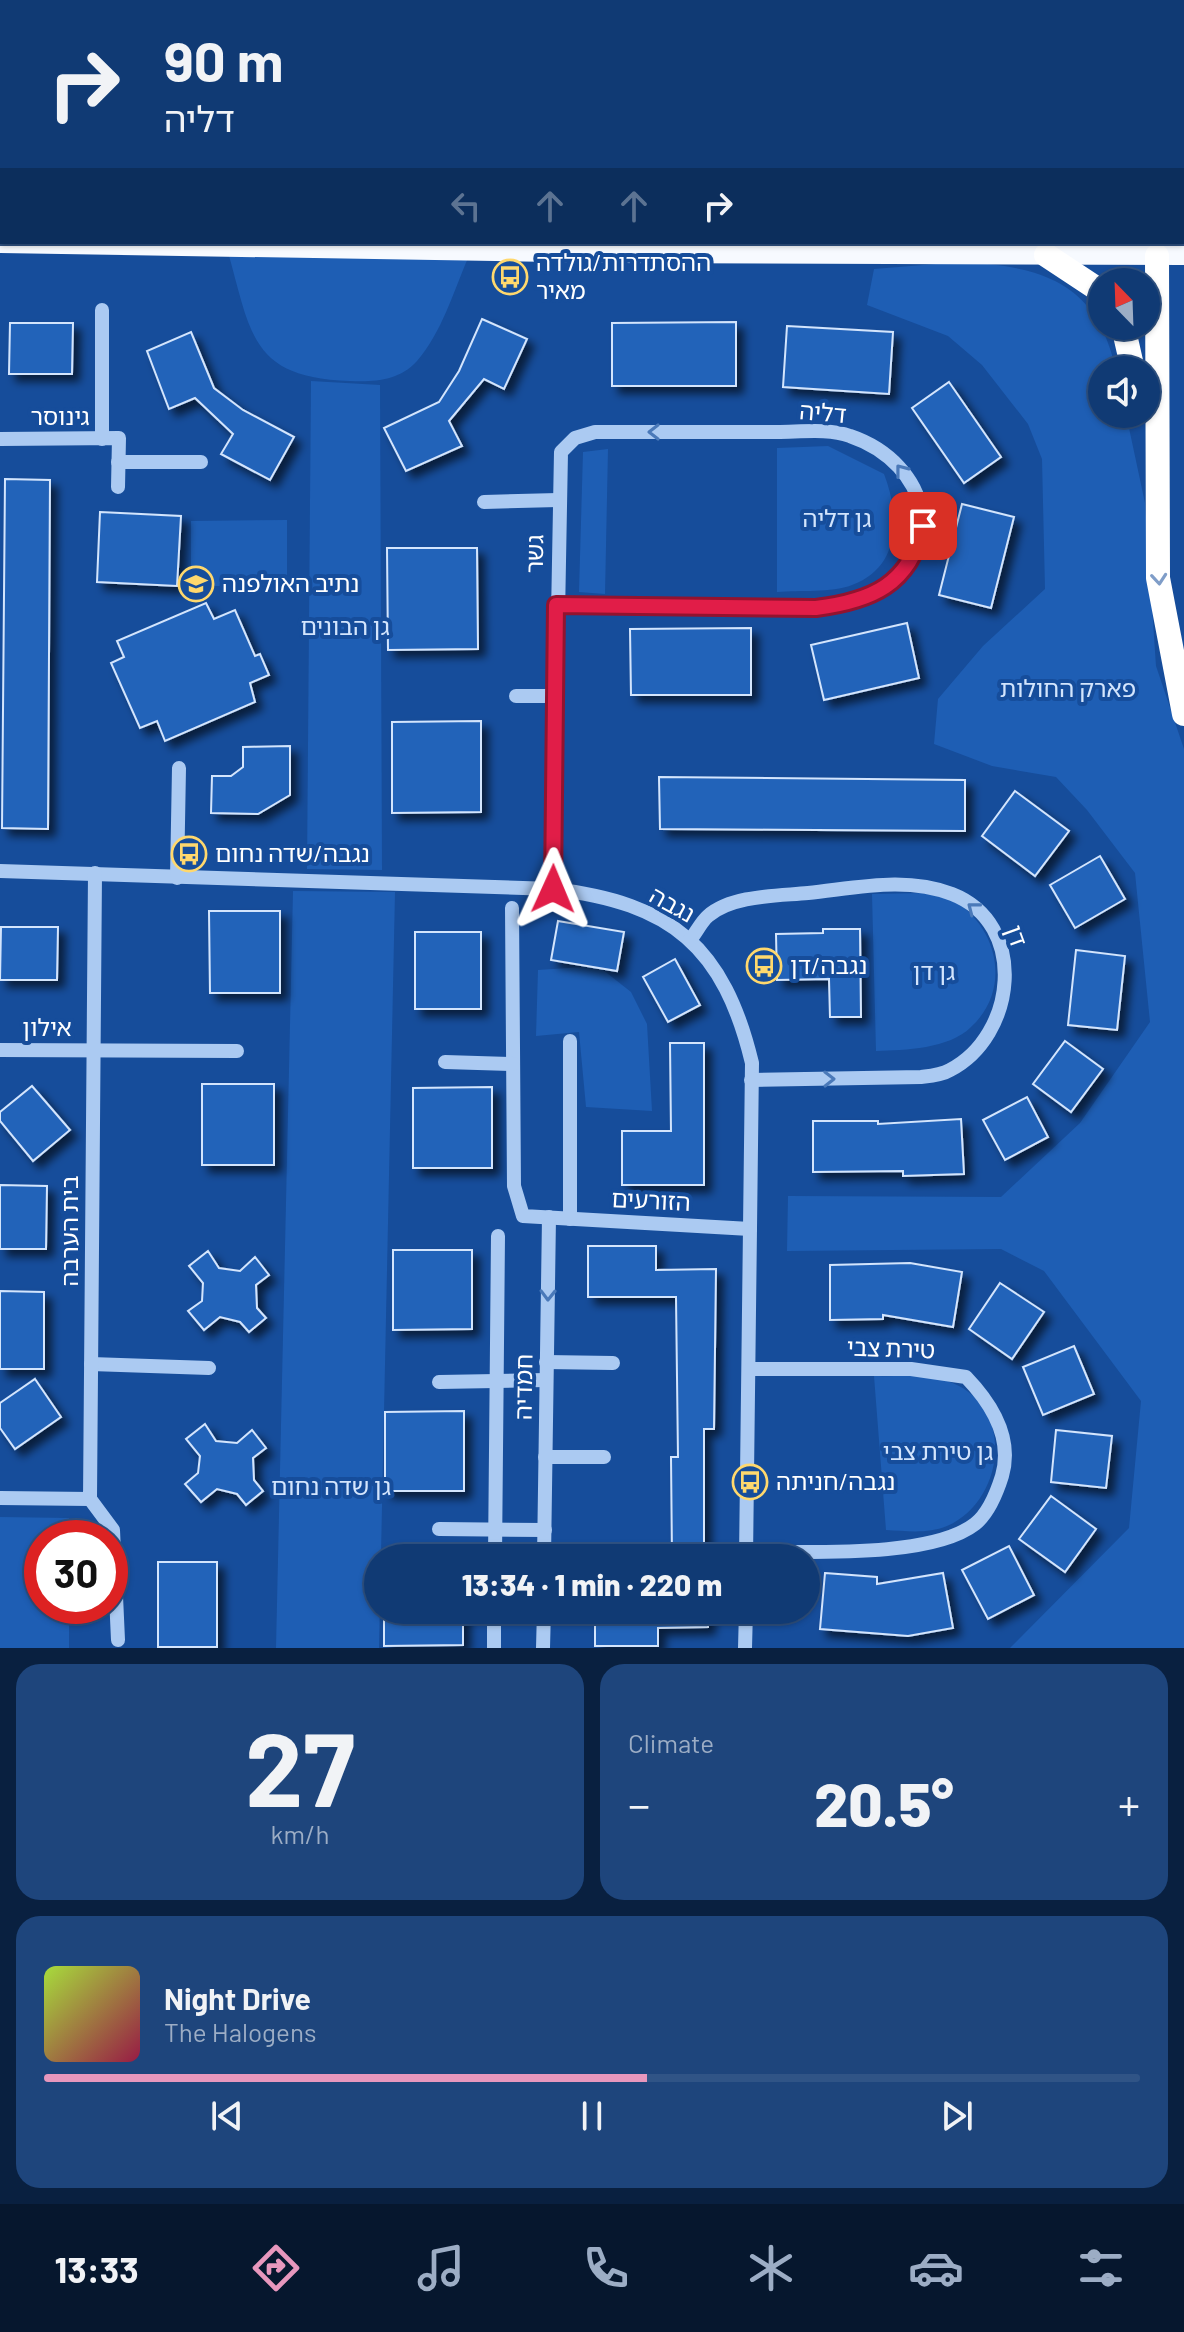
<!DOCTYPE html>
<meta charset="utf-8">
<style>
body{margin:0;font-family:Barlow,"Noto Sans Hebrew",sans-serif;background:#1e457c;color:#f1f3f6;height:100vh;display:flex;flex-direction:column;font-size:30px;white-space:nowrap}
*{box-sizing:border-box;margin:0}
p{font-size:26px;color:#9cadc5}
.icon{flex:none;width:44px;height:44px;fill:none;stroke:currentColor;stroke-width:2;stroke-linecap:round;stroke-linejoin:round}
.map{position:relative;height:1648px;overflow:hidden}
.side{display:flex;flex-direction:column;gap:16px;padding:16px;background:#092040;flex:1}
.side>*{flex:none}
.hud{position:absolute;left:0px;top:0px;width:1184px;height:244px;box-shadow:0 2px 6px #0004,0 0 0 2px #305486;background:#103a74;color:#f1f3f6;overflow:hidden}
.needle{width:52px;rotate:337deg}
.tools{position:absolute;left:1088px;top:268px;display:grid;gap:16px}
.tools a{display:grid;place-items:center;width:72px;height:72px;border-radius:50%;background:#103a74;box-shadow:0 2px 6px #0004,0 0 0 2px #305486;font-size:40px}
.speed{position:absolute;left:24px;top:1520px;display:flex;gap:16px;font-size:40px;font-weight:700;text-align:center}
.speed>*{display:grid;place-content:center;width:104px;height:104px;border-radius:50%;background:#103a74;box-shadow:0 2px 6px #0004,0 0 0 2px #305486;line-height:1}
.speed .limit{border:12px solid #d22;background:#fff;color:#111}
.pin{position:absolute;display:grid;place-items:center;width:68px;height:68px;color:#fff;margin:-34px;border-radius:16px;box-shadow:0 4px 12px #0006}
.me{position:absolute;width:88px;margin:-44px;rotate:1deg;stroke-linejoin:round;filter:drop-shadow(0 0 6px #0008)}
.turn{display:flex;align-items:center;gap:28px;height:168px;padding:0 32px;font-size:36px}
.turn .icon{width:104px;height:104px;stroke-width:2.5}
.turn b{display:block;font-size:56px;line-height:68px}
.lanes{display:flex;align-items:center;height:76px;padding:0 32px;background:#0003;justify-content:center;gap:40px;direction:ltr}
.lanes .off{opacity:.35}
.big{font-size:60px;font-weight:800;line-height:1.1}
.side .card{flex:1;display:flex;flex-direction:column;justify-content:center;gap:12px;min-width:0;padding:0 28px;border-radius:24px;background:#1e457c}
.side .dial{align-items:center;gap:0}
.dial b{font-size:104px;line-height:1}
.song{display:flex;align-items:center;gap:24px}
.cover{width:96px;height:96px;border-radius:12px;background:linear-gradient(135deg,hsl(80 70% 55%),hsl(340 70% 35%))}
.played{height:8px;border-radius:4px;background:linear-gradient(90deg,#e797bd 55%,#305486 55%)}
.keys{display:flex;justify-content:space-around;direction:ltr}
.heat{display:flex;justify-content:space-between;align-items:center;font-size:44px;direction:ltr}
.side .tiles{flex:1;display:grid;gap:16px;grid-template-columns:1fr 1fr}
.card:last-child{grid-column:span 2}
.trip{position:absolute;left:364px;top:1544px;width:456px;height:80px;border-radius:40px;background:#103a74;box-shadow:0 2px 6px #0004,0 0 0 2px #305486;font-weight:800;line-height:80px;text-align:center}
.menu{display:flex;height:128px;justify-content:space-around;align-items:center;background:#06172e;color:#9cadc5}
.menu .icon{width:56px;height:56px}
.menu .current{color:#e797bd}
.menu b{font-size:36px;color:#f1f3f6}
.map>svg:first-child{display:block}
</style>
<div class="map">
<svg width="1184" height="1648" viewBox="0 0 1184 1648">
<defs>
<filter id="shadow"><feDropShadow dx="7" dy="7" stdDeviation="4" flood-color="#0009"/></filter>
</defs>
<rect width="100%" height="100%" fill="#164d9b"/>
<g fill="#1e5eb4">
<path d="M730 0H1141L732 2Z"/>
<path d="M228 252 468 258C453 293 442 332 417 361 399 381 374 382 350 381 251 378 251 334 228 252Z"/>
<path d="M960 262C1042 266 1097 282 1116 370H1102V414H1126L1145 503 1156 666 1184 749V1648H1010L1129 1528 1141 1401 1044 1271 1001 1249 787 1251 788 1196 1001 1197 1080 1123 1150 1022 1135 873 1087 810 1056 777 992 766 934 744 938 699 983 646 1045 589 1042 459 1028 424 982 365 948 336 867 305 874 269Z"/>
<path d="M311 381 380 385 382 870 307 869Z"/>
<path d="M828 446 884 474C900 515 901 567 852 585 831 593 800 590 777 592V448Z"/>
<path d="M608 449 605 594 579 592 583 452Z"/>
<path d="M287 520V586H191V521Z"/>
<path d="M293 891 395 892 379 1648H276Z"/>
<path d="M923 893C933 896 950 897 958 903 1000 933 1010 991 971 1027 949 1049 905 1050 876 1051L872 894Z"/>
<path d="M598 966 631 992 647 1024 652 1111 586 1107 579 1032 536 1036 538 970Z"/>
<path d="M874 1376C901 1377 935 1372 959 1386 1016 1416 1001 1503 947 1526 927 1534 907 1531 886 1530Z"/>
<path d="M0 1517 69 1518V1538H42V1606H69V1648H0Z"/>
</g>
<g fill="#2463b9" stroke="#d3e5fd" stroke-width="2" filter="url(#shadow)">
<path d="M482 319 527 339 504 389 484 379 449 421 462 446 406 471 384 428 439 402 459 371Z"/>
<path d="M736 322V386H612V323Z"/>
<path d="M10 323H73L72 374H9Z"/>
<path d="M787 326 893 332 889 394 783 387Z"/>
<path d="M191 332 214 388 243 410 294 437 270 480 221 454 233 434 195 398 169 409 147 351Z"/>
<path d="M949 382 1001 457 964 483 912 408Z"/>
<path d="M5 479 50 480 48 829 2 828Z"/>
<path d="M962 504 1014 517 991 608 939 595Z"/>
<path d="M100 512 181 516 177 586 97 582Z"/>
<path d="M387 548H477L478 649 388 650Z"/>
<path d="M206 603 214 619 235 610 255 656 260 654 269 675 250 683 255 702 165 741 157 721 140 728 111 663 124 657 117 641Z"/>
<path d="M907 623 919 678 824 700 811 645Z"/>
<path d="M751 628V695H631L630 629Z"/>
<path d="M481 721V812L392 813V722Z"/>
<path d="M290 746V795L258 814 211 813 212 776H231L243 767V747Z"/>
<path d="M659 777 965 780V831L660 829Z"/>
<path d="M1015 791 1069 831 1035 876 982 836Z"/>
<path d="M1100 856 1125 899 1075 928 1050 885Z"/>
<path d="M209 911H280V993H210Z"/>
<path d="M558 921 624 932 617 971 551 960Z"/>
<path d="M1 927H58L57 980H0Z"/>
<path d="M823 929H860L861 1017H830L829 979 777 980 776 934 823 933Z"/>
<rect x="415" y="932" width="66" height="77"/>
<path d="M1076 950 1125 956 1117 1030 1068 1025Z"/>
<path d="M675 959 700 1005 668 1022 643 977Z"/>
<path d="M1065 1041 1103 1069 1071 1112 1033 1084Z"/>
<path d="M670 1043H704V1185H622V1131H671Z"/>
<rect x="202" y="1084" width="72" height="81"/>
<path d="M32 1086 70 1130 33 1161 0 1121V1112Z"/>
<path d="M492 1087V1168H413V1088Z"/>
<path d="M1027 1097 1048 1137 1005 1160 983 1120Z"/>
<path d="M961 1119 964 1174 903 1176V1171L813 1172V1121H878V1124Z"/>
<path d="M0 1185 47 1186 46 1249H0Z"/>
<path d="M588 1246H656V1270L716 1269 714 1429H704V1558H672L671 1457H678L676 1297H588Z"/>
<path d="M393 1250H472V1329L393 1330Z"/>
<path d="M208 1251 219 1268 240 1271 255 1257 269 1275 256 1285 257 1308 266 1318 249 1332 240 1322 220 1317 204 1330 188 1311 202 1301 203 1283 189 1266Z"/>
<path d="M910 1263 962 1272 953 1327 883 1315V1319L830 1320V1265Z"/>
<path d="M1000 1283 1044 1312 1012 1359 969 1329Z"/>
<path d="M0 1291 44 1292V1369H0Z"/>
<path d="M1074 1346 1094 1394 1043 1415 1023 1367Z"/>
<path d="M35 1379 61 1417 15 1449 0 1428V1403Z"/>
<path d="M464 1411V1491H385V1412Z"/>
<path d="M205 1424 216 1441 237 1443 252 1430 266 1448 253 1458 254 1480 263 1491 246 1505 237 1494 217 1489 201 1502 185 1484 198 1473 200 1456 186 1439Z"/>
<path d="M1056 1430 1112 1436 1106 1488 1051 1482Z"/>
<path d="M1051 1496 1096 1529 1065 1572 1019 1539Z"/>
<path d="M1009 1546 1034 1595 988 1619 962 1570Z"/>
<rect x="158" y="1562" width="59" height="85"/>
<path d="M825 1573 877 1577V1584L943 1573 953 1628 908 1636 820 1629Z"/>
<path d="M384 1610H463V1645L384 1646Z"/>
<path d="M595 1610H708V1627L658 1628V1646H595Z"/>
</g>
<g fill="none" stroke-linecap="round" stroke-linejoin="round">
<g stroke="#abcaf2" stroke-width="14">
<path d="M647 0 648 2"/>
<path d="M693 0 695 2"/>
<path d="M1161 2V0"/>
<path d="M0 439 119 438 118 487"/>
<path d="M102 439V310"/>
<path d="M118 462H201"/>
<path d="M484 502 558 500"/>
<path d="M516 696H555"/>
<path d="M0 871 553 889C672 903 724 947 752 1063L746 1558"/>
<path d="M177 878 179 768"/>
<path d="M553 889 561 452 575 438 595 432C656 432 716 432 777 432 800 432 829 428 850 436 930 463 954 556 869 597 853 605 833 606 816 608L556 605"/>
<path d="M512 908 514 1186 523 1216 750 1229"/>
<path d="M690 940C696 933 701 922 708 916 732 895 778 896 808 893 856 888 906 876 952 894 1029 924 1016 1036 950 1070 942 1075 930 1076 921 1077L751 1080"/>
<path d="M0 1050 237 1051"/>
<path d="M445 1062 513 1064"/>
<path d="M570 1219V1041"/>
<path d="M546 1362 613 1363"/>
<path d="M91 1364 209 1368"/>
<path d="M439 1382 546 1380"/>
<path d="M545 1457H604"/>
<path d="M0 1498 90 1499 95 873"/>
<path d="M90 1499 113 1530 118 1640"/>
<path d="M439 1529 545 1530"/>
<path d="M746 1552C804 1551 930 1559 975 1524 989 1513 997 1492 1002 1476 1013 1438 991 1403 966 1377L911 1369H751"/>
<path d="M544 1553 609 1552"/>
<path d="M495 1558 498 1236"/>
<path d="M544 1558 549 1217"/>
<path d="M494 1648V1610"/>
<path d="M543 1648 544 1610"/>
<path d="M745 1648 746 1610"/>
</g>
<g stroke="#f7faff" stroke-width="20">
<path d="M0 184H2"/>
<path d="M1182 196H1184"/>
<path d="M0 243 617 253 1184 255"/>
</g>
<g stroke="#fff" stroke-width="24">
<path d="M1046 255 1102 292"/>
<path d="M1157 256 1158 578 1184 714"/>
<path d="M1123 326 1133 370"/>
</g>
</g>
<defs><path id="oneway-chevron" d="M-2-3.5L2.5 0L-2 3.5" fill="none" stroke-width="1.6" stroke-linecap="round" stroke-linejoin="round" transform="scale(2)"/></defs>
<g stroke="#4a79b9">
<use href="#oneway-chevron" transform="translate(654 432) rotate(-180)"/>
<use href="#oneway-chevron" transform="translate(901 470) rotate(-128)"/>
<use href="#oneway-chevron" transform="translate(973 908) rotate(-142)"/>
<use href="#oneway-chevron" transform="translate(829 1079) rotate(-1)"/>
<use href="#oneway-chevron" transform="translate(548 1295) rotate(91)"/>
</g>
<use stroke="#7f9dc8" href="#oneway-chevron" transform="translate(1159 579) rotate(85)"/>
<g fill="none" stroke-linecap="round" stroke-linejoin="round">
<g stroke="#92132f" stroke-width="20">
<path id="route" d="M553 889 556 605 816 608C871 601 910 585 923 526"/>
</g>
<use href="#route" stroke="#e11d48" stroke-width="14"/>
</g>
<defs>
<g id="bus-ring" transform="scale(1.8)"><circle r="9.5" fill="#164d9b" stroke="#ffd86d" stroke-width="1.5"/><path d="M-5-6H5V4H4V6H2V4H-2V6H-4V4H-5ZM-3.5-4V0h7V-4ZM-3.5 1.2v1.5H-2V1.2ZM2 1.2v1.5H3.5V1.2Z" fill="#ffd86d"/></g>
<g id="school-ring" transform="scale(1.8)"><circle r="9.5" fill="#164d9b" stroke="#ffd86d" stroke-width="1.5"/><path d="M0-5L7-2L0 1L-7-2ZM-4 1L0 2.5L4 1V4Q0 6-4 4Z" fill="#ffd86d"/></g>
</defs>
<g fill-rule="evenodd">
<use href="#bus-ring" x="510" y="277"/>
<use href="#school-ring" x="196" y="584"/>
<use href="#bus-ring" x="189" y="854"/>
<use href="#bus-ring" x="764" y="966"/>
<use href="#bus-ring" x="750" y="1482"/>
</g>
<g text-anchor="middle" stroke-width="8" stroke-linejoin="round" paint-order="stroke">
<g font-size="24" fill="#fff" stroke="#164d9b" text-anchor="start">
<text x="536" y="271">ההסתדרות/גולדה<tspan x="536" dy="28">מאיר</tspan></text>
<text x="222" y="592">נתיב האולפנה</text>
<text x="215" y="862">נגבה/שדה נחום</text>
<text x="790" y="974">נגבה/דן</text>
<text x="776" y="1490">נגבה/חניתה</text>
</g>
<g font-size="24" fill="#fff" stroke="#164d9b">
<text transform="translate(823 413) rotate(5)" y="8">דליה</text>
<text x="60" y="425">גינוסר</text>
<text transform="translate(535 554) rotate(-89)" y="8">גשר</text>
<text transform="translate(672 905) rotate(29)" y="8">נגבה</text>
<text transform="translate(1016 936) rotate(70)" y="8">דן</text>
<text x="47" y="1036">אילון</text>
<text transform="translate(651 1201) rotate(3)" y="8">הזורעים</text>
<text transform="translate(70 1231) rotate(-90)" y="8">בית הערבה</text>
<text transform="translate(891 1349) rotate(2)" y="8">טירת צבי</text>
<text transform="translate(524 1387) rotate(-89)" y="8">חמדיה</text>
</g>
<g font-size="24" fill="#d3e5fd" stroke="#164d9b">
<text x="837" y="527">גן דליה</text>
<text x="345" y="635">גן הבונים</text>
<text x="1068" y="697">פארק החולות</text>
<text x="934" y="980">גן דן</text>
<text x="938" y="1460">גן טירת צבי</text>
<text x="331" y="1495">גן שדה נחום</text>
</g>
</g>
</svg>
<div class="tools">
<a><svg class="needle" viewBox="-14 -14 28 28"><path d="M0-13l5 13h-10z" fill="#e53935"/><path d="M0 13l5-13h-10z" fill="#9cadc5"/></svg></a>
<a><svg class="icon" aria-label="sound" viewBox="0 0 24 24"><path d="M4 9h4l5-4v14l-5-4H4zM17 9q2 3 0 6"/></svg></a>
</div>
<div class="speed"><div class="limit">30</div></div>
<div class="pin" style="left:923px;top:526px;background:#d93025"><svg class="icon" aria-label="arrive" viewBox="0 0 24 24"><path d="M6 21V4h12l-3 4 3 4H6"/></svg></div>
<svg class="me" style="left:553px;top:889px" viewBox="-20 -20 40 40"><path d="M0-17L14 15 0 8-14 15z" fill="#e11d48" stroke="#fff" stroke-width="4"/></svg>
<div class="trip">13:34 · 1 min · 220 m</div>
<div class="hud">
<div class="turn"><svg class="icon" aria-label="right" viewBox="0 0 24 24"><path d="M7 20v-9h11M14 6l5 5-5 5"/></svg><div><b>90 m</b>דליה</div></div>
<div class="lanes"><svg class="icon off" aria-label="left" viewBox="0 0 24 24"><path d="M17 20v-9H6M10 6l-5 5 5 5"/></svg><svg class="icon off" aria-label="ahead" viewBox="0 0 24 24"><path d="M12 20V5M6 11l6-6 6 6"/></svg><svg class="icon off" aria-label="ahead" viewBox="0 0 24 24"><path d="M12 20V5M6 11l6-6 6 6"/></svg><svg class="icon" aria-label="right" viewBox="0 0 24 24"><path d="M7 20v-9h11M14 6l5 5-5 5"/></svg></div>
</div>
</div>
<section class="side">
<div class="tiles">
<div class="card dial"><b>27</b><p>km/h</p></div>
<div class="card"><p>Climate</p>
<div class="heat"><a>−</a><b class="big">20.5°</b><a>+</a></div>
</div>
<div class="card">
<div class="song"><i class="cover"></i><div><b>Night Drive</b><p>The Halogens</p></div></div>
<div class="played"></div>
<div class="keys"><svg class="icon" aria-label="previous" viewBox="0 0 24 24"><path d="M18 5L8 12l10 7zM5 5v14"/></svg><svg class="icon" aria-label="pause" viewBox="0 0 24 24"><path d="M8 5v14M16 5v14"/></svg><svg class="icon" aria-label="next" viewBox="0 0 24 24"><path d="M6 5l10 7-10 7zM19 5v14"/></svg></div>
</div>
</div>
</section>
<nav class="menu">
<b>13:33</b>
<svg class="icon current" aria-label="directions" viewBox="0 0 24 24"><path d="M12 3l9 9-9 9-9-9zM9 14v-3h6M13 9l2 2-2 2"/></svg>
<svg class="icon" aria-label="music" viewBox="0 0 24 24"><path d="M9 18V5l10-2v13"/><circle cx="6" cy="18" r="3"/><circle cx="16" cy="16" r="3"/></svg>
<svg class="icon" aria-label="phone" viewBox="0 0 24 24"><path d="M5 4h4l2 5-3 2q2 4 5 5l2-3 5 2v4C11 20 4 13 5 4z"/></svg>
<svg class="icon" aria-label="climate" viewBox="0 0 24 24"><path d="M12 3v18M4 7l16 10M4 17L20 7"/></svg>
<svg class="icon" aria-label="car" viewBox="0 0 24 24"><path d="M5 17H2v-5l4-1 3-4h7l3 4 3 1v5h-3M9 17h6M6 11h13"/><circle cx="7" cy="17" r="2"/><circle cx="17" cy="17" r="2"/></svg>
<svg class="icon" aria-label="filters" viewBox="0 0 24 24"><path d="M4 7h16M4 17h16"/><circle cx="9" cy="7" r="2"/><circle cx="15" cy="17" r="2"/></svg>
</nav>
